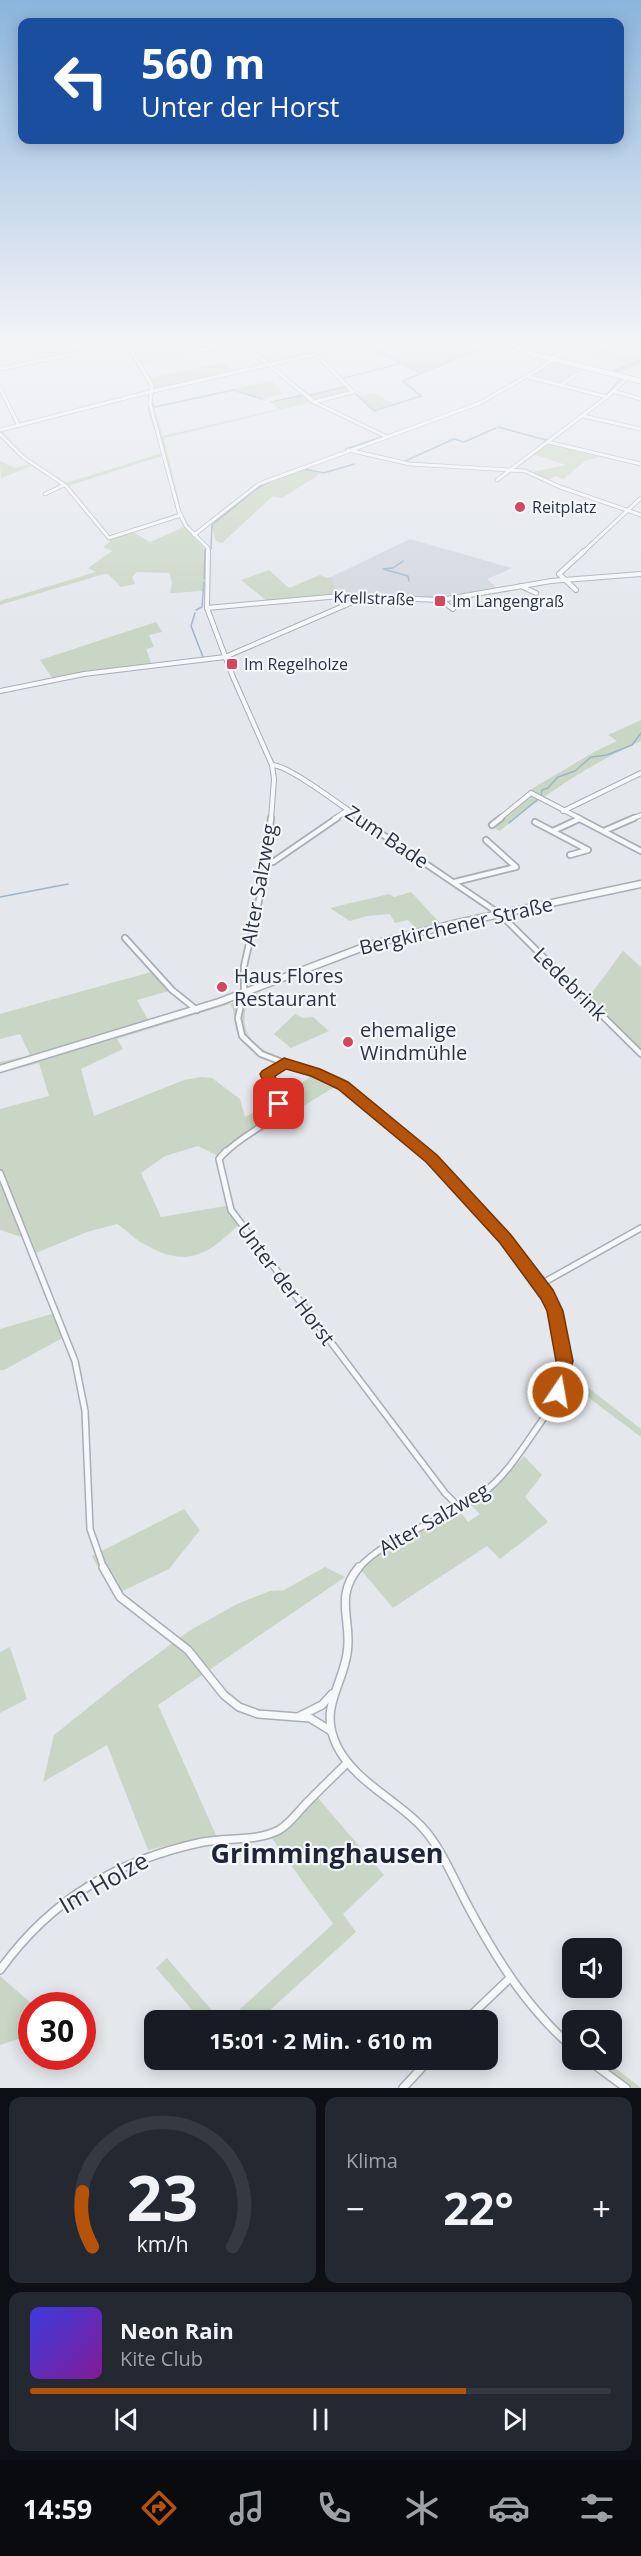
<!DOCTYPE html>
<html lang="de">
<meta charset="utf-8">
<style>
body{margin:0;font-family:"Open Sans",sans-serif;background:#242831;color:#f1f3f6;height:100vh;display:flex;flex-direction:column;font-size:22px;white-space:nowrap}
*{box-sizing:border-box;margin:0}
p{font-size:20px;color:#9ea1a6}
.icon{flex:none;width:33px;height:33px;fill:none;stroke:currentColor;stroke-width:2;stroke-linecap:round;stroke-linejoin:round}
.map{position:relative;height:2088px;overflow:hidden}
.drawer{display:flex;flex-direction:column;gap:9px;padding:9px;background:#0d0f14;flex:1}
.drawer>*{flex:none}
.hud{position:absolute;left:18px;top:18px;width:606px;height:126px;border-radius:12px;box-shadow:0 3px 15px #0003;background:#1a4fa0;color:#fff;overflow:hidden}
.buttons{position:absolute;left:562px;top:1938px;display:grid;gap:12px}
.buttons a{display:grid;place-items:center;width:60px;height:60px;border-radius:12px;background:#171b24;box-shadow:0 3px 15px #0003;font-size:30px}
.speed{position:absolute;left:18px;top:1992px;display:flex;gap:12px;font-size:30px;font-weight:700;text-align:center}
.speed>*{display:grid;place-content:center;width:78px;height:78px;border-radius:50%;background:#171b24;box-shadow:0 3px 15px #0003;line-height:1}
.speed .limit{border:9px solid #d22;background:#fff;color:#111}
.pin{position:absolute;display:grid;place-items:center;width:51px;height:51px;color:#fff;margin:-26px;border-radius:12px;box-shadow:0 3px 9px #0006}
.me{position:absolute;width:66px;margin:-33px;rotate:12deg;stroke-linejoin:round;filter:drop-shadow(0 0 4px #0008)}
.turn{display:flex;align-items:center;gap:21px;height:126px;padding:0 24px;font-size:27px}
.turn .icon{width:78px;height:78px;stroke-width:2.5}
.turn b{display:block;font-size:42px;line-height:51px}
.big{font-size:45px;font-weight:700;line-height:1.1}
.drawer .tile{flex:1;display:flex;flex-direction:column;justify-content:center;gap:9px;min-width:0;padding:0 21px;border-radius:12px;background:#242831}
.drawer .dial{align-items:center;gap:0}
.dial svg{height:156px;overflow:visible;fill:none;stroke:#363941;stroke-width:7;stroke-linecap:round;text-anchor:middle}
.dial text{fill:#f1f3f6;stroke:none}
.song{display:flex;align-items:center;gap:18px}
.cover{width:72px;height:72px;border-radius:9px;background:linear-gradient(135deg,hsl(240 70% 55%),hsl(290 70% 35%))}
.played{height:6px;border-radius:3px;background:linear-gradient(90deg,#b45309 75%,#363941 75%)}
.keys{display:flex;justify-content:space-around;direction:ltr}
.heat{display:flex;justify-content:space-between;align-items:center;font-size:33px;direction:ltr}
.drawer .tiles{flex:1;display:grid;gap:9px;grid-template-columns:1fr 1fr}
.tile:last-child{grid-column:span 2}
.trip{position:absolute;left:144px;top:2010px;width:354px;height:60px;border-radius:12px;background:#171b24;box-shadow:0 3px 15px #0003;font-weight:700;line-height:60px;text-align:center}
.menu{display:flex;height:96px;justify-content:space-around;align-items:center;background:#090b0e;color:#9ea1a6}
.menu .icon{width:42px;height:42px}
.menu .on{color:#b45309}
.menu b{font-size:27px;color:#f1f3f6}
.map>svg:first-child{display:block}
</style>
<div class="map">
<svg width="641" height="2088" viewBox="0 0 641 2088">
<rect width="100%" height="100%" fill="#e4e7ec"/>
<g fill="#d2d6de">
<path d="M555 361 583 368 561 384 532 376Z"/>
<path d="M410 539 512 568 487 579 499 590 441 600 339 596 331 577Z"/>
</g>
<g fill="#c9d6c5" fill-rule="evenodd">
<path d="M15 338H503L404 381 423 396 373 411 355 394 319 403 348 420 309 403 164 438 182 514 195 534 192 536 205 549 204 591 170 593 172 582 169 573 137 572 132 577 135 584 121 587 108 574H104L0 605V601L96 572 88 568 112 551 103 547 110 542 65 487 32 466 1 478 0 461 15 468 29 464 22 458 25 457 66 483 162 453 149 414 148 393 2 431 18 450 14 451 0 436V429L15 424 0 394V385L21 424 150 389V385L123 346 0 370 40 360ZM225 344 244 346 256 355 253 356 256 359 291 383 303 394 271 402 263 399 283 394 279 390 281 389 271 381 153 407V396L157 391 235 373 222 363 150 378 141 364ZM352 346H365L399 363 343 378 319 355ZM316 356 346 386 310 394 273 367ZM399 364 419 373 401 381 420 396 394 404 374 393 358 396 344 379ZM234 391 271 402 279 409 163 436 154 407ZM162 456 177 513 113 536H110L68 486ZM176 517 179 518 184 527 150 542 133 532Z"/>
<path d="M602 348 641 357V364L619 373 610 371 627 363 590 354Z"/>
<path d="M548 444 599 457 585 461 563 479 556 476 548 480 532 472 566 465 533 454Z"/>
<path d="M305 467 320 474 282 498 273 496 222 543 216 541 211 523 261 484Z"/>
<path d="M269 570 289 588 320 575 327 578 331 577 339 596H364L345 604 339 596 267 601 241 580Z"/>
<path d="M156 622 162 632 149 635 154 647 146 649 152 665 53 679 40 660Z"/>
<path d="M641 720V741C590 764 543 795 500 831L492 827 533 793 528 791 594 752 617 741 608 735Z"/>
<path d="M411 892 440 923 417 929 408 920 395 923 390 914 367 916 350 921 330 908 389 894 394 897Z"/>
<path d="M623 951 641 967V1051L588 998Z"/>
<path d="M151 972 169 991 137 1000 148 1020 227 995 230 1004 262 990 247 1002C235 1044 267 1054 302 1064L297 1068C276 1062 246 1055 237 1032 233 1022 236 1012 230 1004L117 1039 123 1049 81 1069 94 1116 184 1080 201 1077 212 1078 240 1099 245 1117 276 1101 314 1074 338 1085 226 1153 222 1158 198 1146 165 1156 141 1173 161 1217 231 1205 239 1224C208 1255 187 1269 144 1244 134 1239 127 1230 117 1224L87 1232 36 1253 31 1240 0 1230V1109L49 1096 39 1063 0 1073V1062L30 1055 20 1034 0 1039V1014Z"/>
<path d="M295 1014 303 1018 313 1017 329 1031 291 1048 274 1034Z"/>
<path d="M55 1313 64 1337 4 1370H0V1329Z"/>
<path d="M569 1370 572 1375 641 1429V1437L565 1380Z"/>
<path d="M524 1456 542 1475 525 1497 548 1522 500 1559 487 1546 393 1608 356 1564 459 1510 468 1522 480 1514 471 1505 496 1487Z"/>
<path d="M184 1509 200 1530 169 1569 114 1595 92 1556Z"/>
<path d="M325 1567 345 1577 158 1705 216 1835 148 1850 107 1745 43 1782 54 1735 129 1675 189 1631 237 1604 270 1591 284 1590Z"/>
<path d="M10 1647 27 1699 0 1713V1652Z"/>
<path d="M318 1798 384 1875 343 1914 356 1932 259 2020H228L333 1924 271 1837 283 1831Z"/>
<path d="M167 1958 220 2020H201L156 1968Z"/>
<path d="M0 1976 33 2005 31 2035 0 2045Z"/>
<path d="M582 2060H605L641 2088H619Z"/>
</g>
<g fill="none" stroke-linecap="round" stroke-linejoin="round">
<g stroke="#9fb4cc" stroke-width="1.5">
<path d="M368 347 421 373"/>
<path d="M564 348 575 338"/>
<path d="M539 367 546 362"/>
<path d="M616 371 641 360"/>
<path d="M344 378 399 364"/>
<path d="M149 394V410"/>
<path d="M356 394 374 411 421 396 403 381 498 341"/>
<path d="M310 395 347 386"/>
<path d="M606 395 619 380 618 378"/>
<path d="M271 402 303 395"/>
<path d="M152 404 155 407 233 390 262 399"/>
<path d="M579 416 603 398"/>
<path d="M498 427 546 440"/>
<path d="M346 449 382 437"/>
<path d="M405 461 454 439 464 442 496 428"/>
<path d="M304 469 324 473 354 464"/>
<path d="M256 489 269 482"/>
<path d="M211 549 212 525 255 490"/>
<path d="M403 561 393 568 383 569 408 576 409 581"/>
<path d="M204 579 205 550"/>
<path d="M196 610 202 607 204 582"/>
<path d="M195 613 191 626 203 657"/>
<path d="M541 796 542 790 548 788 558 777 575 771 591 757 607 755 632 745 641 733"/>
<path d="M509 823 538 799"/>
<path d="M0 897 68 884"/>
</g>
<g stroke="#a9aeb7" stroke-width="4.5">
<g id="minor-far4">
<path d="M139 341 247 347 314 402 387 437"/>
<path d="M127 344 152 385 150 404 179 512 186 526 208 548V553"/>
<path d="M189 353 222 346"/>
<path d="M0 369 151 338"/>
<path d="M529 377 607 397"/>
<path d="M561 385 577 374"/>
<path d="M0 388 19 426"/>
<path d="M613 391 641 399"/>
<path d="M583 416 641 429"/>
<path d="M0 430 153 391 316 354 353 392 314 402"/>
<path d="M0 434 23 457 66 486 109 538 181 515"/>
<path d="M548 442 641 464"/>
<path d="M348 450 410 464 525 471 560 487 641 515"/>
<path d="M497 480 607 397 627 378"/>
<path d="M45 494 64 485"/>
<path d="M194 535 259 484 480 403 541 368 570 345"/>
<path d="M582 553 641 498"/>
</g>
</g>
<g stroke="#a9aeb7" stroke-width="6">
<g id="minor-far3">
<path d="M208 551 207 608 233 677 272 765 274 779 271 819"/>
<path d="M521 586 536 593"/>
<path d="M576 590 559 574 584 551"/>
<path d="M441 600 453 609"/>
<path d="M207 608 340 596 441 600 551 581 641 574"/>
<path d="M0 691 84 674 225 657 362 598"/>
<path d="M272 765C289 765 344 808 361 819"/>
<path d="M563 811 641 773"/>
<path d="M334 819 348 810"/>
<path d="M499 819 531 793 581 819"/>
<path d="M631 819 641 815"/>
</g>
</g>
<g stroke="#a9aeb7" stroke-width="8">
<g id="minor-far2">
<path d="M271 818 265 874 244 966V992L238 1018 242 1036 261 1054 342 1085 378 1111 424 1153"/>
<path d="M358 818 500 914 641 1054"/>
<path d="M578 818 641 851"/>
<path d="M535 822 588 850 570 855"/>
<path d="M492 825 501 818"/>
<path d="M553 831 579 819"/>
<path d="M604 831 634 818"/>
<path d="M267 862H273L337 818"/>
<path d="M455 882 516 867 486 840"/>
<path d="M125 938 172 990 197 1010"/>
<path d="M225 1153C241 1136 263 1128 280 1111L267 1074 284 1063"/>
</g>
</g>
<g stroke="#a9aeb7" stroke-width="8">
<g id="minor-far1">
<path d="M226 1151 219 1159 231 1210 445 1493 459 1507"/>
<path d="M0 1173 75 1361 85 1411 90 1529 104 1569"/>
<path d="M541 1284 641 1228"/>
<path d="M358 1569C385 1537 446 1520 482 1494 503 1478 517 1457 532 1435 550 1410 567 1385 565 1352 562 1287 469 1195 423 1151"/>
</g>
</g>
<g stroke="#a9aeb7" stroke-width="10">
<g id="minor">
<path d="M103 1567 120 1597 188 1650 224 1695 239 1707 258 1714 310 1718 331 1731"/>
<path d="M359 1567C333 1598 353 1621 347 1654 341 1689 319 1709 337 1746 355 1782 396 1799 422 1827 441 1847 455 1882 468 1906 497 1960 527 2008 573 2048"/>
<path d="M300 1716 322 1705 332 1694"/>
<path d="M0 1970C51 1899 118 1860 203 1842 228 1837 256 1842 279 1830 288 1825 295 1816 302 1808 316 1793 332 1778 347 1763"/>
<path d="M466 2020 510 1978"/>
<path d="M588 2060 626 2088"/>
<path d="M403 2088 429 2060"/>
</g>
</g>
<g stroke="#a9aeb7" stroke-width="9">
<path id="tertiary" d="M0 1069 219 1002 369 945 453 924 641 884"/>
</g>
<g stroke="#a9aeb7" stroke-width="6">
<path id="secondary" d="M497 338 532 354 641 381"/>
</g>
<g stroke="#8b94a3" stroke-width="7">
<path id="motorway" d="M191 338 322 343 441 338"/>
</g>
<use href="#minor-far4" stroke="#f7f8fa" stroke-width="3"/>
<use href="#minor-far3" stroke="#f7f8fa" stroke-width="4"/>
<use href="#minor-far2" stroke="#f7f8fa" stroke-width="4.5"/>
<use href="#minor-far1" stroke="#f7f8fa" stroke-width="5"/>
<use href="#minor" stroke="#f7f8fa" stroke-width="7"/>
<use href="#tertiary" stroke="#f7f8fa" stroke-width="6"/>
<use href="#secondary" stroke="#fff" stroke-width="4.5"/>
<use href="#motorway" stroke="#fff" stroke-width="5"/>
</g>
<linearGradient id="sky" x2="0" y2="1"><stop stop-color="#8bb4dd"/><stop offset="0.54" stop-color="#f3f4f6"/><stop offset="1" stop-color="#f3f4f6" stop-opacity="0"/></linearGradient>
<rect width="641" height="631" fill="url(#sky)"/>
<path fill="#b45309" stroke="#753606" stroke-width="1.5" d="M284 1058 320 1069 348 1082 437 1155 511 1235 553 1290 563 1311 573 1361 564 1397 558 1399 552 1397 550 1392 556 1361 547 1311 541 1299 500 1243 426 1162 338 1089 311 1076 286 1069 275 1076 286 1104 284 1108H274L260 1074 262 1071Z"/>
<g fill="#d1495b" stroke="#f4f6f9" stroke-width="2">
<circle cx="520" cy="507" r="6"/>
<rect x="434" y="595" width="12" height="12" rx="3"/>
<rect x="226" y="658" width="12" height="12" rx="3"/>
<circle cx="222" cy="987" r="6"/>
<circle cx="348" cy="1042" r="6"/>
</g>
<g text-anchor="middle" stroke-width="4.5" stroke-linejoin="round" paint-order="stroke">
<g font-size="16" fill="#2b3445" stroke="#f4f6f9" text-anchor="start">
<text x="532" y="513">Reitplatz</text>
<text x="452" y="607">Im Langengraß</text>
<text x="244" y="670">Im Regelholze</text>
</g>
<g font-size="16" fill="#2b3445" stroke="#f4f6f9">
<text transform="translate(374 598) rotate(2)" y="6">Krellstraße</text>
</g>
<g font-size="20" fill="#2b3445" stroke="#f4f6f9">
<text transform="translate(387 837) rotate(34)" y="7">Zum Bade</text>
<text transform="translate(259 885) rotate(-80)" y="7">Alter Salzweg</text>
<text transform="translate(456 926) rotate(-13)" y="7">Bergkirchener Straße</text>
<text transform="translate(570 984) rotate(45)" y="7">Ledebrink</text>
<text transform="translate(286 1284) rotate(53)" y="7">Unter der Horst</text>
<text transform="translate(434 1519) rotate(-30)" y="7">Alter Salzweg</text>
</g>
<g font-size="20" fill="#2b3445" stroke="#f4f6f9" text-anchor="start">
<text x="234" y="983">Haus Flores<tspan x="234" dy="23">Restaurant</tspan></text>
<text x="360" y="1037">ehemalige<tspan x="360" dy="23">Windmühle</tspan></text>
</g>
<g font-size="24" fill="#2b3445" stroke="#f4f6f9">
<text transform="translate(104 1883) rotate(-30)" y="8">Im Holze</text>
</g>
<g font-size="27" font-weight="bold" fill="#1d2536" stroke="#f4f6f9">
<text x="327" y="1863">Grimminghausen</text>
</g>
</g>
</svg>
<div class="buttons">
<a><svg class="icon" aria-label="sound" viewBox="0 0 24 24"><path d="M4 9h4l5-4v14l-5-4H4zM17 9q2 3 0 6"/></svg></a>
<a><svg class="icon" aria-label="search" viewBox="0 0 24 24"><circle cx="10" cy="10" r="6"/><path d="M15 15l6 6"/></svg></a>
</div>
<div class="speed"><div class="limit">30</div></div>
<div class="pin" style="left:279px;top:1104px;background:#d93025"><svg class="icon" aria-label="arrive" viewBox="0 0 24 24"><path d="M6 21V4h12l-3 4 3 4H6"/></svg></div>
<svg class="me" style="left:558px;top:1392px" viewBox="-20 -20 40 40"><circle r="17" fill="#b45309" stroke="#fff" stroke-width="3"/><path d="M0-11L8 9 0 5-8 9z" fill="#fff"/></svg>
<div class="trip">15:01 · 2 Min. · 610 m</div>
<div class="hud">
<div class="turn"><svg class="icon" aria-label="left" viewBox="0 0 24 24"><path d="M17 20v-9H6M10 6l-5 5 5 5"/></svg><div><b>560 m</b>Unter der Horst</div></div>
</div>
</div>
<section class="drawer">
<div class="tiles">
<div class="tile dial"><svg viewBox="0 0 100 80">
<path d="M14 69A42 42 0 1 1 86 69"/>
<path d="M14 69A42 42 0 0 1 9 41" stroke="#b45309"/>
<text x="50" y="56" font-size="32" font-weight="700">23</text>
<text x="50" y="72" font-size="11">km/h</text>
</svg></div>
<div class="tile"><p>Klima</p>
<div class="heat"><a>−</a><b class="big">22°</b><a>+</a></div>
</div>
<div class="tile">
<div class="song"><i class="cover"></i><div><b>Neon Rain</b><p>Kite Club</p></div></div>
<div class="played"></div>
<div class="keys"><svg class="icon" aria-label="previous" viewBox="0 0 24 24"><path d="M18 5L8 12l10 7zM5 5v14"/></svg><svg class="icon" aria-label="pause" viewBox="0 0 24 24"><path d="M8 5v14M16 5v14"/></svg><svg class="icon" aria-label="next" viewBox="0 0 24 24"><path d="M6 5l10 7-10 7zM19 5v14"/></svg></div>
</div>
</div>
</section>
<nav class="menu">
<b>14:59</b>
<svg class="icon on" aria-label="directions" viewBox="0 0 24 24"><path d="M12 3l9 9-9 9-9-9zM9 14v-3h6M13 9l2 2-2 2"/></svg>
<svg class="icon" aria-label="music" viewBox="0 0 24 24"><path d="M9 18V5l10-2v13"/><circle cx="6" cy="18" r="3"/><circle cx="16" cy="16" r="3"/></svg>
<svg class="icon" aria-label="phone" viewBox="0 0 24 24"><path d="M5 4h4l2 5-3 2q2 4 5 5l2-3 5 2v4C11 20 4 13 5 4z"/></svg>
<svg class="icon" aria-label="climate" viewBox="0 0 24 24"><path d="M12 3v18M4 7l16 10M4 17L20 7"/></svg>
<svg class="icon" aria-label="car" viewBox="0 0 24 24"><path d="M5 17H2v-5l4-1 3-4h7l3 4 3 1v5h-3M9 17h6M6 11h13"/><circle cx="7" cy="17" r="2"/><circle cx="17" cy="17" r="2"/></svg>
<svg class="icon" aria-label="filters" viewBox="0 0 24 24"><path d="M4 7h16M4 17h16"/><circle cx="9" cy="7" r="2"/><circle cx="15" cy="17" r="2"/></svg>
</nav>
